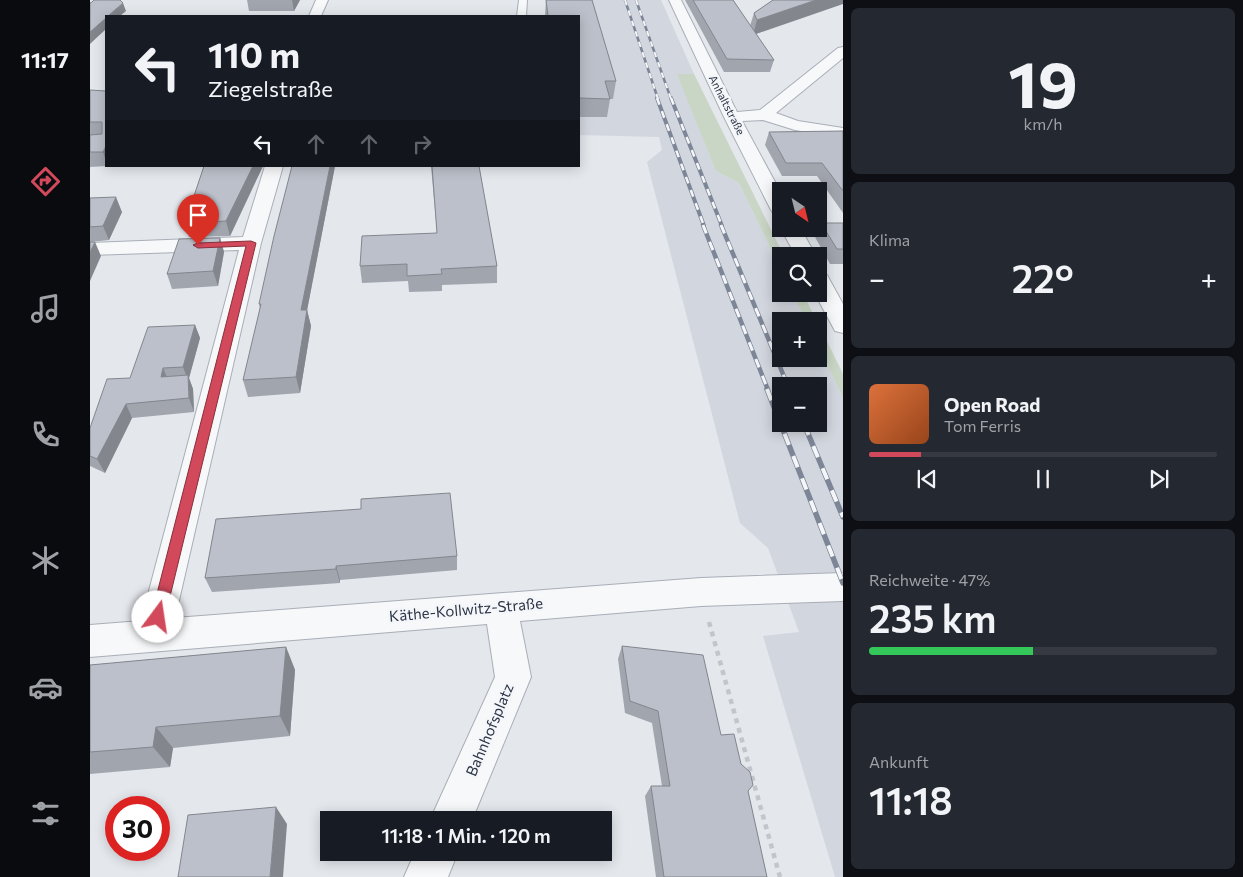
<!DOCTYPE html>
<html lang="de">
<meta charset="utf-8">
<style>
body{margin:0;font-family:Commissioner,sans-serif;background:#242831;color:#f1f3f6;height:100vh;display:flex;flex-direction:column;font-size:19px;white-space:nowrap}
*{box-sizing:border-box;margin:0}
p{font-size:16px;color:#9ea1a6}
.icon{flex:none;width:28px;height:28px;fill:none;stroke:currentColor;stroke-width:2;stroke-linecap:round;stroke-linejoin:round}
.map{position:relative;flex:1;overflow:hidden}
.drawer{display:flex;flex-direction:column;gap:8px;padding:8px;background:#0d0f14;width:400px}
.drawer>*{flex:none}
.hud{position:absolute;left:15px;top:15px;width:475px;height:152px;border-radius:0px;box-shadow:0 2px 12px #0003;background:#171b24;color:#f1f3f6;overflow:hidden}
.needle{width:32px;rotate:145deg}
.fabs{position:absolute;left:682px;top:182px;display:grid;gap:10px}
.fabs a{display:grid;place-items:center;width:55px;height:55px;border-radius:0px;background:#171b24;box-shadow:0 2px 12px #0003;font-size:25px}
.speed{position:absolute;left:15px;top:796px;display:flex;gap:10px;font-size:25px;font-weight:700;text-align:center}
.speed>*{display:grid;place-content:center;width:65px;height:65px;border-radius:50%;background:#171b24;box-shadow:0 2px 12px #0003;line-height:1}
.speed .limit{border:8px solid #d22;background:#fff;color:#111}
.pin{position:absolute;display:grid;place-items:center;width:42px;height:42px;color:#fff;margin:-51px -21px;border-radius:50% 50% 50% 0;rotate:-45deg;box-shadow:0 0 5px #0007}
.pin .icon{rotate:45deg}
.me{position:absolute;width:55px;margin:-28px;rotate:14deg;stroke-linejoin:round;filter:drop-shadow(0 0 4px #0008)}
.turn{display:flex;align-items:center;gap:18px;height:105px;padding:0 20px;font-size:22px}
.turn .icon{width:65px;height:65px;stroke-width:2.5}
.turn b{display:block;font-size:35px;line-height:42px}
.lanes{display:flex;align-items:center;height:48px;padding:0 20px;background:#0003;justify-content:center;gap:25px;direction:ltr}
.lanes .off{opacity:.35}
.big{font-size:38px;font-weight:600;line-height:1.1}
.drawer .tile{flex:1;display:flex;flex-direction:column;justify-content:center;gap:8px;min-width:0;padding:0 18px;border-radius:8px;background:#242831}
.drawer .dial{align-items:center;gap:0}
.dial b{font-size:65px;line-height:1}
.song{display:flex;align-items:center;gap:15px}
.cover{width:60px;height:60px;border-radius:8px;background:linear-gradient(135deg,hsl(20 70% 55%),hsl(20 70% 35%))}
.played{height:5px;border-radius:2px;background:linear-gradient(90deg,#d1495b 15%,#363941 15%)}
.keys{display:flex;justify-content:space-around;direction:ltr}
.heat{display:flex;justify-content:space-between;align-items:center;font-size:28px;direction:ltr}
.charge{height:8px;border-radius:4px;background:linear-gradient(90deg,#34c759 47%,#363941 0)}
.trip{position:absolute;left:230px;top:811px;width:292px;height:50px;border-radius:0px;background:#171b24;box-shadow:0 2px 12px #0003;font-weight:600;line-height:50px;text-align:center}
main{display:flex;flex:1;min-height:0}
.tab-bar{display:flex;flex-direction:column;width:90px;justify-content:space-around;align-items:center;background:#090b0e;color:#9ea1a6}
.tab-bar .icon{width:35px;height:35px}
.tab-bar .current{color:#d1495b}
.tab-bar b{font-size:22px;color:#f1f3f6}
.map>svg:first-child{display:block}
</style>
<main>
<nav class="tab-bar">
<b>11:17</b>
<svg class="icon current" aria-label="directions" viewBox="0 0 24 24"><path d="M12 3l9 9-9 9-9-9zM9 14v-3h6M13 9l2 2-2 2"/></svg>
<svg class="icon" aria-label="music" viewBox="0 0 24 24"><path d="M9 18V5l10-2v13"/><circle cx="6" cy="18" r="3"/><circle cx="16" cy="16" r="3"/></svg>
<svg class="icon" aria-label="phone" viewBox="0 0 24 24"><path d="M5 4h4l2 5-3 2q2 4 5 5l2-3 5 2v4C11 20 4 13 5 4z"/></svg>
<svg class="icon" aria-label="climate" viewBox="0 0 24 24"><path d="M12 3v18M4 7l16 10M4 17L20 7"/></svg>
<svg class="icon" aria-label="car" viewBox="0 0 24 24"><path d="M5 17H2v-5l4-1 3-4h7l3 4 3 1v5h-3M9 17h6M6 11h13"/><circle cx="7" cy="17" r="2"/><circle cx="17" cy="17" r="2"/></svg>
<svg class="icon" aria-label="filters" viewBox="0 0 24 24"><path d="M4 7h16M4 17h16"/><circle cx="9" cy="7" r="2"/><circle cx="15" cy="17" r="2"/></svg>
</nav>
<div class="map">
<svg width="753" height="877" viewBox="0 0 753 877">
<rect width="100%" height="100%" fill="#e4e7ec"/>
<path fill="#d2d6de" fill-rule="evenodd" d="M459 0H571L604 74H588L626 171 649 183 691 270V294H703L716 321H691V359H729V347L753 398V877H745L673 636 709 632 678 548 650 523 557 162 572 150 569 137 489 135V16ZM691 386H729V424H691Z"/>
<g fill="#c9d6c5">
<path d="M587 74H604L694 256H691V270L649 183 626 171Z"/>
<path d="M703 294H713L727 321H716Z"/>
<path d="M729 325 753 374V398L729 347Z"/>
</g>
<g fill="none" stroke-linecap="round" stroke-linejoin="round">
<g stroke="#a9aeb7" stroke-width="2">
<path id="service" d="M429 0H437L436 16H427Z"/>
</g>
<g stroke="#a9aeb7" stroke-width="2">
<g id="minor">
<path d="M226 0H238L231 16H219Z"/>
<path d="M579 0H591L647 112 670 110 748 48 753 47V58L686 113 708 121 753 128V138L705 130 673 120 652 121 691 193V216L684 214 681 210 634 117Z"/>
<path d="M175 166H193L171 243 85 618 611 578 753 573V601L611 606 430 621 441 677 382 820H340L405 677 397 624 0 657V625L51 621 149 250 0 255V243L153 237Z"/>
<path d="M691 229H711L726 256H706Z"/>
<path d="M729 274 737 275 753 304V333L745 331 725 294H729Z"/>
<path d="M325 852H368L358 877H314Z"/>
</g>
</g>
<path stroke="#c2c5cb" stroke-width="4.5" stroke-dasharray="5 5" stroke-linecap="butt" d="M619 622 690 877"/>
<use href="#service" fill="#f7f8fa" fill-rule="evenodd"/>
<use href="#minor" fill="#f7f8fa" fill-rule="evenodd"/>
<g stroke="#7d8696" stroke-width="2.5">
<g id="rail-far3">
<path d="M535 0 568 99"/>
<path d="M546 0 581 99"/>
</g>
</g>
<g stroke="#7d8696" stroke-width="4">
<g id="rail-far2">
<path d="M567 98 614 226"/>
<path d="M581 98 632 226"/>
</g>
</g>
<g stroke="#7d8696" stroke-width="4.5">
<g id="rail-far1">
<path d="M613 225 678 390"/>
<path d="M631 225 698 386"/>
</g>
</g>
<g stroke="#7d8696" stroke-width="5.5">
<g id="rail">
<path d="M677 389 753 583"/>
<path d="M714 424 753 517"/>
</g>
</g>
<use href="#rail-far3" stroke="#f4f6f9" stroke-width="2" stroke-dasharray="5.5" stroke-linecap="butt"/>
<use href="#rail-far2" stroke="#f4f6f9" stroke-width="2.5" stroke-dasharray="7" stroke-linecap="butt"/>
<use href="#rail-far1" stroke="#f4f6f9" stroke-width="3" stroke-dasharray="9" stroke-linecap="butt"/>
<use href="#rail" stroke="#f4f6f9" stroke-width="4" stroke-dasharray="12" stroke-linecap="butt"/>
</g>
<g fill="#a1a5ae">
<path d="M157 0H210L204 11H159Z"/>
<path d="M456 0H502L526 81 523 99H520L517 117H489V16H455Z"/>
<path d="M595 0H643L660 26 664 13 683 0 666 34 684 60 680 72H634Z"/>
<path d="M0 90 16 91V166H18L0 167Z"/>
<path d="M753 131V213L727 176H692L675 145 679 132Z"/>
<path d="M114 166H173L140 236 99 237 95 223Z"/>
<path d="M245 166 217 310 221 326 210 393 158 397 153 380 170 309 169 304Z"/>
<path d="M341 166H389L407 266V283L352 285V291L319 292 318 281 272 283 270 266 347 233Z"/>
<path d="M0 198 32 212 19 240 0 242Z"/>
<path d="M731 223H753V264H740L725 237Z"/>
<path d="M130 238 134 252 128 286 82 289 77 274Z"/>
<path d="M105 325 110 338 99 378 103 389 104 412 42 418 15 473 0 466V428L40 378Z"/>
<path d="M126 519 367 556V570L250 580V583L122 592 115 578Z"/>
<path d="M532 646 631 735 658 791 677 877H566L555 796 561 786H572L562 723 535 713 528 659Z"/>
<path d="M196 647 205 670 200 736 83 748 80 767 0 774V665Z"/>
</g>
<g fill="#83868d">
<path d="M202 0H210L204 11Z"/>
<path d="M726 0H753V4L663 35 667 20Z"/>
<path d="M33 3 36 11 30 16H18Z"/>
<path d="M16 18V29L0 44V32Z"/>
<path d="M16 146V161L13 152Z"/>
<path d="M163 166H173L140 236 136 221Z"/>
<path d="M240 166H245L214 326 211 310Z"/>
<path d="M26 197 32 212 19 240 13 226Z"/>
<path d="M130 238 134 252 128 286 123 271Z"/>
<path d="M5 242 11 256 0 281V252Z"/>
<path d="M217 310 221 326 210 393 206 377Z"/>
<path d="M105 325 110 338 99 378 103 389 104 412 99 398 98 380 93 367Z"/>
<path d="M73 368 79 382 71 377Z"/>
<path d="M36 404 42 418 15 473 7 459Z"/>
<path d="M246 566 250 580V583L246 569Z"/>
<path d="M196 647 205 670 200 736 190 716Z"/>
<path d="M66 727 83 748 80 767 63 747Z"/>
<path d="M186 807 197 824 193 877H180Z"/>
</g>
<g fill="#bbc0ca" stroke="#83868d">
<path d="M4 0H30L33 3 18 16H16V18L0 32V3L2 2Z"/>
<path d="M456 0H502L526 81H515L520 99 489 98V16H458Z"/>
<path d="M603 0H643L684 60 637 59Z"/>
<path d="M683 0H726L667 20 664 13Z"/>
<path d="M0 90 16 91V146L13 152H0V135L12 134V122H0Z"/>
<path d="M753 131V191L732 163H696L679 132Z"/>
<path d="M114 166H163L136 221 95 223Z"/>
<path d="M202 166H240L211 310H217L206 377 153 380 171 304H169L184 236Z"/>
<path d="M342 166H389L407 266 351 269 352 274 317 276V264L270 266 272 236 347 233Z"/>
<path d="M26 197 13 226 0 227V198Z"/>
<path d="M731 223H753V249H747Z"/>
<path d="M130 238 123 271 77 274 89 239Z"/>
<path d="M0 242H5L0 252Z"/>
<path d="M105 325 93 367 73 368 71 377 98 375 99 398 36 404 7 459 0 456V428L17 379 40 378 58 327Z"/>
<path d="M360 493 367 556 246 566V569L115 578 126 519 271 509V499Z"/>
<path d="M532 646 613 655 631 735 644 734 651 764 660 772 663 785 658 791 677 877H574L561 786H580L568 711 540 701Z"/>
<path d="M196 647 190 716 66 727 63 747 0 752V665Z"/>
<path d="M186 807 180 877H88L98 815Z"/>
</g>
<path fill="#d1495b" stroke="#882f3b" d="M161 241 166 243 75 617 73 622 68 624 63 622 61 617 156 246 108 248 103 245 108 243Z"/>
<g text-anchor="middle" stroke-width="5" stroke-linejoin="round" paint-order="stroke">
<g font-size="11" fill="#2b3445" stroke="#f4f6f9">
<text transform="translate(637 105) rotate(63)" y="4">Anhaltstraße</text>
</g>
<g font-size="15" fill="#2b3445" stroke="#f4f6f9">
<text transform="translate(376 610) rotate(-5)" y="5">Käthe-Kollwitz-Straße</text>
<text transform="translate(400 730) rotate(-67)" y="5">Bahnhofsplatz</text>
</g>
</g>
</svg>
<div class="fabs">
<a><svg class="needle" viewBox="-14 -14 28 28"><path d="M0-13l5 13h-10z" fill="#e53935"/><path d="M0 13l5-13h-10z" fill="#9ea1a6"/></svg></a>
<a><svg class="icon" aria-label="search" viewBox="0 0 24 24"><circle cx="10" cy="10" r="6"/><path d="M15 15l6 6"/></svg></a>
<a>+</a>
<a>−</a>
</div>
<div class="speed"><div class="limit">30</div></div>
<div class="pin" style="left:108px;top:245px;background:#d93025"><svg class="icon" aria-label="arrive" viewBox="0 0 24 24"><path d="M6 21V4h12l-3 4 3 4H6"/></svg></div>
<svg class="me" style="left:68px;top:617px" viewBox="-20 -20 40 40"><circle r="19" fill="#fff"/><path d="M0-13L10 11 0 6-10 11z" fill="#d1495b"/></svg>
<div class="trip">11:18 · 1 Min. · 120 m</div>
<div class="hud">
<div class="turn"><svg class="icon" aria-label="left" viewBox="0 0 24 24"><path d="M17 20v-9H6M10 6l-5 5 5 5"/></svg><div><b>110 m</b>Ziegelstraße</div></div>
<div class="lanes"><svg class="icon" aria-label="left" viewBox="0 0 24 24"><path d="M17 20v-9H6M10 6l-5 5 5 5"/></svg><svg class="icon off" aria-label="ahead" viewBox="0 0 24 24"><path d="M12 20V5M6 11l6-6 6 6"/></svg><svg class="icon off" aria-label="ahead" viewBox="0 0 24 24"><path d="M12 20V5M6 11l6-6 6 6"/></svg><svg class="icon off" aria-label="right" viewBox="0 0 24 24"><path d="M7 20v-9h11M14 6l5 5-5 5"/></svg></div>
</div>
</div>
<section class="drawer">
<div class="tile dial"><b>19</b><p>km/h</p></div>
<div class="tile"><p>Klima</p>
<div class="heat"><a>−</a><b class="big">22°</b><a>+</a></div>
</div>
<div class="tile">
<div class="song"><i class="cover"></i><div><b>Open Road</b><p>Tom Ferris</p></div></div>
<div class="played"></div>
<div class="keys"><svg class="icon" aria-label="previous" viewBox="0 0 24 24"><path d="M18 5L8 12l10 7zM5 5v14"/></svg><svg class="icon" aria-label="pause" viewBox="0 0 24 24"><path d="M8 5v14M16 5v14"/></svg><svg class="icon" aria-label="next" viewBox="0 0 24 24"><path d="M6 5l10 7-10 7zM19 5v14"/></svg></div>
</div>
<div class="tile"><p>Reichweite · 47%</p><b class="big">235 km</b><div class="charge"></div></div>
<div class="tile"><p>Ankunft</p><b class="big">11:18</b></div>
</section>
</main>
